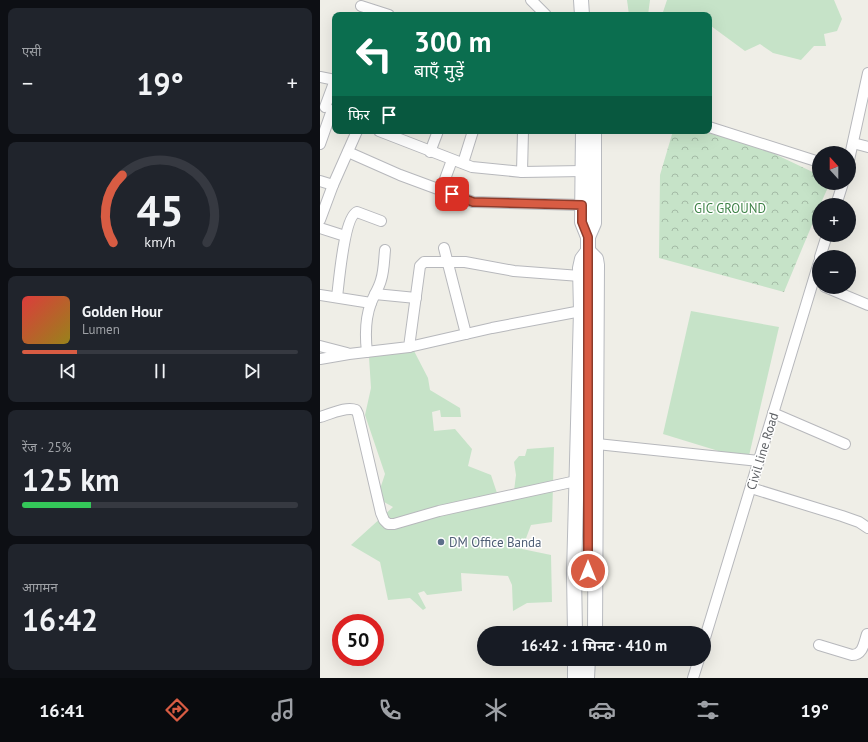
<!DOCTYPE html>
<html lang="hi">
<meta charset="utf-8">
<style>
body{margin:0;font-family:"PT Sans","Noto Sans Devanagari",sans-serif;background:#20242c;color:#f1f3f6;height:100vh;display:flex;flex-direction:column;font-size:15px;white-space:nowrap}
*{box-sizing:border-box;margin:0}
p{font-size:13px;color:#9ea1a6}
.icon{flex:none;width:22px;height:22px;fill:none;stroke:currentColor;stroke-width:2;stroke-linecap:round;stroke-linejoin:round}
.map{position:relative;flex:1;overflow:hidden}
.panel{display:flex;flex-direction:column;gap:8px;padding:8px;background:#0d0f14;width:320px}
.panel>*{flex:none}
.hud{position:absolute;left:12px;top:12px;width:380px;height:122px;border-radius:8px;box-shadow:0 4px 16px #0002;background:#0b6e4f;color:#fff;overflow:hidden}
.needle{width:26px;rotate:339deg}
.buttons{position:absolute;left:492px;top:146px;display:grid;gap:8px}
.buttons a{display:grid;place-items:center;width:44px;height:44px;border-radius:50%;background:#171b24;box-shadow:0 4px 16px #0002;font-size:20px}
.speed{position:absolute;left:12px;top:614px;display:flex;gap:8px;font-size:20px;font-weight:700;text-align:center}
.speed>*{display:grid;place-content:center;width:52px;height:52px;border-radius:50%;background:#171b24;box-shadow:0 4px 16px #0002;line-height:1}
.speed .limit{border:6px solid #d22;background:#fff;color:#111}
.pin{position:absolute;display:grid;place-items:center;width:34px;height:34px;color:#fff;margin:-17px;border-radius:8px;box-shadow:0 2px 6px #0006}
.me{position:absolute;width:44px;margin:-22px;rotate:0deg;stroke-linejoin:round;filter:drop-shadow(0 0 3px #0008)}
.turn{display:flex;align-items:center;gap:14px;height:84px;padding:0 16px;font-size:18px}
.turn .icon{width:52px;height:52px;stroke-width:2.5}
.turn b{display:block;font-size:28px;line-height:34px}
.then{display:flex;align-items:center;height:38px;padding:0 16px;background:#0003;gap:8px;font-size:15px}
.big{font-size:30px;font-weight:700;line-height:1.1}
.panel .widget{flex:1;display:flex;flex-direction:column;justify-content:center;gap:6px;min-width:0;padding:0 14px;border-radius:8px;background:#20242c}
.panel .dial{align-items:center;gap:0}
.dial svg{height:104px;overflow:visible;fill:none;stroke:#363941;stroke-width:7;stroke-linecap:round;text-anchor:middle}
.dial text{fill:#f1f3f6;stroke:none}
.song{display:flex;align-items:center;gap:12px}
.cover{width:48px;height:48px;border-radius:6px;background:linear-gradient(135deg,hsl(0 70% 55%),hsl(50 70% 35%))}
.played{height:4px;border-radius:2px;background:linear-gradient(90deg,#d85c43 20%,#363941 20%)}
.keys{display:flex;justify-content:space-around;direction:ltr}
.heat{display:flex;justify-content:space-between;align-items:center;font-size:22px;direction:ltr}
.charge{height:6px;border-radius:3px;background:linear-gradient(90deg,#34c759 25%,#363941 0)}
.trip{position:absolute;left:157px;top:626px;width:234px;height:40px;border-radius:20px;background:#171b24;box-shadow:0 4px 16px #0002;font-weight:700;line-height:40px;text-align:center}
.tabs{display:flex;height:64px;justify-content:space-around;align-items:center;background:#090b0e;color:#9ea1a6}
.tabs .icon{width:28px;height:28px}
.tabs .selected{color:#d85c43}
.tabs b{font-size:18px;color:#f1f3f6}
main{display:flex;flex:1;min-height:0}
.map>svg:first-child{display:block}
</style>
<main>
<section class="panel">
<div class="widget"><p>एसी</p>
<div class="heat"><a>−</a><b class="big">19°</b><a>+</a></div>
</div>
<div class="widget dial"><svg viewBox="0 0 100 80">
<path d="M14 69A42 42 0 1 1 86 69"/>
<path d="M14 69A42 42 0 0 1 21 17" stroke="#d85c43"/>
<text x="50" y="56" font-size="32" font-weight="700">45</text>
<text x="50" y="72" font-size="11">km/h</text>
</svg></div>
<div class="widget">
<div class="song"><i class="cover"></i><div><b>Golden Hour</b><p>Lumen</p></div></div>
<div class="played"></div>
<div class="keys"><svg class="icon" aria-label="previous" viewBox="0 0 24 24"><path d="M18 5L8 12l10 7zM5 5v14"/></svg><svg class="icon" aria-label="pause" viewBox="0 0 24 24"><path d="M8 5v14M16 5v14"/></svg><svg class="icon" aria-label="next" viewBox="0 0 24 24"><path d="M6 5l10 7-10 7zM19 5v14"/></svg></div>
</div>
<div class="widget"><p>रेंज · 25%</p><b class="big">125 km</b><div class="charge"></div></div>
<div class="widget"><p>आगमन</p><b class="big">16:42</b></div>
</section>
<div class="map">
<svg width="548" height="678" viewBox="0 0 548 678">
<defs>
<pattern id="park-crowns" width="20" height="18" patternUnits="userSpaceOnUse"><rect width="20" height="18" fill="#c6e3c8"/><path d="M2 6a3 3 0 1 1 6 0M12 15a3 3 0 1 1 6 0" fill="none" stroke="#a4bba6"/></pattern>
</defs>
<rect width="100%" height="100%" fill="#efeee7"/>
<g fill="#c6e3c8">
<path d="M307 0H330L328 15H309Z"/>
<path d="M347 0H514L522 19 517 31 504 34 506 46H494L481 60 453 53 440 44 425 51 391 26 389 24V15L380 14 342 15Z"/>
<path d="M371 311 459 327 428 460 343 434Z"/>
<path d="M93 349 108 378 110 390 140 408 141 417H121L120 410 112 412 114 431 135 429 152 449 148 466 171 475 179 499H193L196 475 194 462 199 456H205L207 449 234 447 232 522 211 525 202 549 231 555 232 602 207 603 193 611 192 585 188 576 141 573 142 591 107 595 104 591 98 593 106 608 103 610 90 598 68 600 60 562 31 545 73 507 57 498 65 474 45 415 51 388 49 357Z"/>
</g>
<path fill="url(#park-crowns)" d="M353 131H381L442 148 499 175V183H510L500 205H499V208L464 292 339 258 340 175Z"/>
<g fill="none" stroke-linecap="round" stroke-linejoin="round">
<g stroke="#b7b8bc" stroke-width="12">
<g id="street">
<path d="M211 0 226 15"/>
<path d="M41 6 69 15"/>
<path d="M0 77 15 80"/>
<path d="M5 107 15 80"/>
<path d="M389 127 499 162"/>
<path d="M59 131 152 167 202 172 263 171"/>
<path d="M533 143 548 147"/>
<path d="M0 144 12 110"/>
<path d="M28 152 80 175 153 202 262 205"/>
<path d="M110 152 118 131"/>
<path d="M529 160 548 73"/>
<path d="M143 163 153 131"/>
<path d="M202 172 203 131"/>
<path d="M0 181 13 185"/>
<path d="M121 190 132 160"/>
<path d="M516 205 523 183"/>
<path d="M0 220 13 185 37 131"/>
<path d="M0 228 25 236"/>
<path d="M124 248 146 334"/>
<path d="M500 257 507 235"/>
<path d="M505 287 548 305"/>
<path d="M55 294 96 298"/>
<path d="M0 295 51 303"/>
<path d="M17 297C19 282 24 217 37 212L61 221"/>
<path d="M0 346 27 353"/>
<path d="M89 347 172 328 261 311"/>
<path d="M47 352C45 335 45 319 51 303 54 295 59 288 61 280 64 271 64 260 65 250"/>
<path d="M0 359 29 354 89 347 100 266 104 262H145L194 271 260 276"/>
<path d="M453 413 525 444"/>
<path d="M0 417C11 414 26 406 36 410L38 414 61 513 64 520 68 524H74L119 511 256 481"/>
<path d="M277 444 439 461"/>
<path d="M431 488 522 516 539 522 548 528"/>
<path d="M384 641 499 262"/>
<path d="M499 645 532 655C543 655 544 643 547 634"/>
<path d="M373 678 379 659"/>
</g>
</g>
<g stroke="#b8babf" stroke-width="16">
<g id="secondary">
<path d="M261 0 262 15"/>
<path d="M263 131 262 222 268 237V261"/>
<path d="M268 237 274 223V131"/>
<path d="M255 633 254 574 261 311 260 268 262 259 268 251 276 259 277 265 275 633"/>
<path d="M255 659V678"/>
<path d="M267 678 268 659"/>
</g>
</g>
<use href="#street" stroke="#fff" stroke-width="10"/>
<use href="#secondary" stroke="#fff" stroke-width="14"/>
</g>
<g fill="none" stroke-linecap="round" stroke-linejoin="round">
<g stroke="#8c3c2c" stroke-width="10">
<path id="route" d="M132 194 153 202 262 205V222L268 237V571"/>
</g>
<use href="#route" stroke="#d85c43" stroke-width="7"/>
</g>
<circle fill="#5c6f8a" stroke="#fff" stroke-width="1.5" cx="121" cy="542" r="4"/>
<g text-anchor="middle" stroke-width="3" stroke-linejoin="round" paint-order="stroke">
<g font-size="13" fill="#3f8348" stroke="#fff">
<text x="410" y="213">GIC GROUND</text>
</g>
<g font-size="13" fill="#5e6165" stroke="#fff">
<text transform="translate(442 451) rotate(-73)" y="5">Civil line Road</text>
</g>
<g font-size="13" fill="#4e5e75" stroke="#fff" text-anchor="start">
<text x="129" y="547">DM Office Banda</text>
</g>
</g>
</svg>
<div class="buttons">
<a><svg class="needle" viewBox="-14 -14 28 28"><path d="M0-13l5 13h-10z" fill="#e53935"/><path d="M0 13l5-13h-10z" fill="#9ea1a6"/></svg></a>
<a>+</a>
<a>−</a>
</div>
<div class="speed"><div class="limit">50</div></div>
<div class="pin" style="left:132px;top:194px;background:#d93025"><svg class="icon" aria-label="arrive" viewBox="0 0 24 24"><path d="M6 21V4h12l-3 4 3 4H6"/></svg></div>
<svg class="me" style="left:268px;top:571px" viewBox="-20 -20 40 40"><circle r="17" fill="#d85c43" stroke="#fff" stroke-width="3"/><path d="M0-11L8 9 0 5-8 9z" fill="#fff"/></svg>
<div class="trip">16:42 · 1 मिनट · 410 m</div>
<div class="hud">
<div class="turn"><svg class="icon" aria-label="left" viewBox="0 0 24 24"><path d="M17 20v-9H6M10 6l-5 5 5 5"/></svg><div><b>300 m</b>बाएँ मुड़ें</div></div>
<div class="then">फिर<svg class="icon" aria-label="arrive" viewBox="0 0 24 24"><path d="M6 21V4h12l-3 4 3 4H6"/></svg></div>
</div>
</div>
</main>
<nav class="tabs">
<b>16:41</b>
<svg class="icon selected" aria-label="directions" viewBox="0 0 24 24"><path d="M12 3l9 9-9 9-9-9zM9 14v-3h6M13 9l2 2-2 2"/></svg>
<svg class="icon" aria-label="music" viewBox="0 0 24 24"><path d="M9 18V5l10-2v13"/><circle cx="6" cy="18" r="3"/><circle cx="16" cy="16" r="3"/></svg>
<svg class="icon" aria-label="phone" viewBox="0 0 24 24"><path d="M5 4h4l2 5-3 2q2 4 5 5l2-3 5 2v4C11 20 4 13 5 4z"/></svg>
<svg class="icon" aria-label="climate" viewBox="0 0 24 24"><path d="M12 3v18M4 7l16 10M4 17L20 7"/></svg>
<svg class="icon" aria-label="car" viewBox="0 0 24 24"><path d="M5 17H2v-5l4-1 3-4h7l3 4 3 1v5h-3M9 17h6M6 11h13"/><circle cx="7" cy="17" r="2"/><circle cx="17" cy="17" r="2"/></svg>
<svg class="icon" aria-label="filters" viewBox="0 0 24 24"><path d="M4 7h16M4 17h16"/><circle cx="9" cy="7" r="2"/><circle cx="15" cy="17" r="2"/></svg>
<b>19°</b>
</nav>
